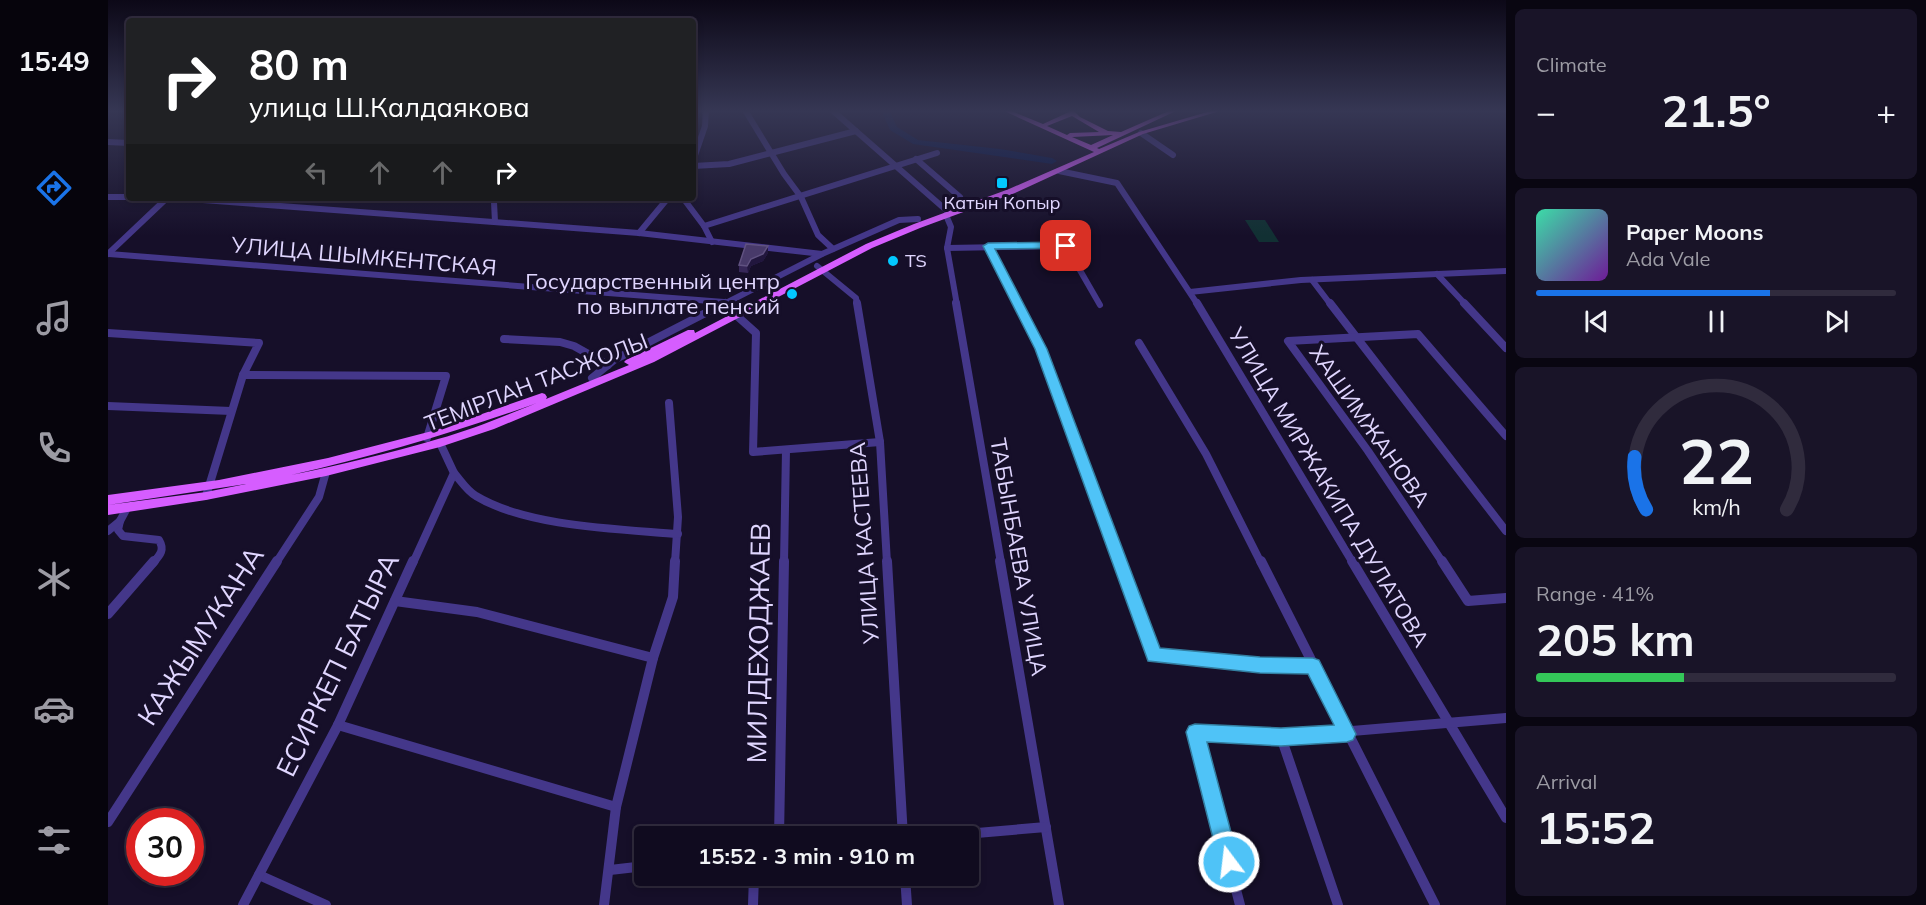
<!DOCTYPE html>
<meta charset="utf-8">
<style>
body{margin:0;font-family:Mulish,sans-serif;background:#191428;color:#f1f3f6;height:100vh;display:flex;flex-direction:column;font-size:22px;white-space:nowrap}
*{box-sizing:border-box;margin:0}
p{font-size:20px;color:#9c9ba4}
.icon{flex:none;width:33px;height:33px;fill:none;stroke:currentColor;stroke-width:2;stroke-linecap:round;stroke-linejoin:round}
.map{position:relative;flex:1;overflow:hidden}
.side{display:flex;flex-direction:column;gap:9px;padding:9px;background:#090611;width:420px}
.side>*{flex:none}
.banner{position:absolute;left:18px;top:18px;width:570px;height:183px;border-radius:6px;box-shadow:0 3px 9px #0003,0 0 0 2px #302b3d;background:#202124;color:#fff;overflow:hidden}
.speed{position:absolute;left:18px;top:808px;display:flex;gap:12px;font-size:30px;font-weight:700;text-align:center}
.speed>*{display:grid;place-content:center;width:78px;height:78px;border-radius:50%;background:#100b1f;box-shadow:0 3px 9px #0003,0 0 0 2px #302b3d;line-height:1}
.speed .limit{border:9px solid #d22;background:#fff;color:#111}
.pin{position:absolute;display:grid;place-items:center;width:51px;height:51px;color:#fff;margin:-26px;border-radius:12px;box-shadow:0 3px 9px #0006}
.me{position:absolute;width:66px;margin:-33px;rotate:345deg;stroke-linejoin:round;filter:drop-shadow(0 0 4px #0008)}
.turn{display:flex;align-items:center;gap:21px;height:126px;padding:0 24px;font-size:27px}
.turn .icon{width:78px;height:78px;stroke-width:2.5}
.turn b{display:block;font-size:42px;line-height:51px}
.lanes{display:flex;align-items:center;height:57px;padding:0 24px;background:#0003;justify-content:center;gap:30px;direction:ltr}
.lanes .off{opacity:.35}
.big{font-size:45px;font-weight:700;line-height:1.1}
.side .tile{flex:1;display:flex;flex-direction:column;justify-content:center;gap:9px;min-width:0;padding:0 21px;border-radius:9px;background:#191428}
.side .dial{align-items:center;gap:0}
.dial svg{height:156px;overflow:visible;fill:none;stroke:#302b3d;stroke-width:7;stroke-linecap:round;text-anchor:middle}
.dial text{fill:#f1f3f6;stroke:none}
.song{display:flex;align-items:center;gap:18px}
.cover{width:72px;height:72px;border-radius:9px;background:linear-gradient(135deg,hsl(160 70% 55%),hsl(280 70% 35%))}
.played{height:6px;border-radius:3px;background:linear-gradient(90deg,#1a73e8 65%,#302b3d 65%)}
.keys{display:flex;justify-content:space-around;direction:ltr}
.heat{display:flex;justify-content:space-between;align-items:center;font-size:33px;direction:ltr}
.charge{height:9px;border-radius:4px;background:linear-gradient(90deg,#34c759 41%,#302b3d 0)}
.trip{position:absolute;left:526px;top:826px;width:345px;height:60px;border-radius:6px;background:#100b1f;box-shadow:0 3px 9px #0003,0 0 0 2px #302b3d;font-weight:700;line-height:60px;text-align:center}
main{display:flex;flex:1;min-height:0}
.menu{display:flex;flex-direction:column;width:108px;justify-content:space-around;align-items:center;background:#06040c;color:#9c9ba4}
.menu .icon{width:42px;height:42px}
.menu .on{color:#1a73e8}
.menu b{font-size:27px;color:#f1f3f6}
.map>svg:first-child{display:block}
</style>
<main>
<nav class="menu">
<b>15:49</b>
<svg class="icon on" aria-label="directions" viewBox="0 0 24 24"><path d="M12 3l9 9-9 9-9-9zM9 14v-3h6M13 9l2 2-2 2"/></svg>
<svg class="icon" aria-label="music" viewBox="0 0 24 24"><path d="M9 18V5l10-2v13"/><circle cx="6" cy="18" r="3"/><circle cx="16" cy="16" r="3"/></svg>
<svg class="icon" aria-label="phone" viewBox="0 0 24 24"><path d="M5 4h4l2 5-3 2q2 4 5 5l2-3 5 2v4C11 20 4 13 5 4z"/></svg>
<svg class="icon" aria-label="climate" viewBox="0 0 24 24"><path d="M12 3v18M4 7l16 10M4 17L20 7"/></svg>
<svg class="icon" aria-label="car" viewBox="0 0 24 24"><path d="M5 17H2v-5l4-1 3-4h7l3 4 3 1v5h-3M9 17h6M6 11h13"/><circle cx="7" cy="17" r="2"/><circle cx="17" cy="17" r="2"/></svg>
<svg class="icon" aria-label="filters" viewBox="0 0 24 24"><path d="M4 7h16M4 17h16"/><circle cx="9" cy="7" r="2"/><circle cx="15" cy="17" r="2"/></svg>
</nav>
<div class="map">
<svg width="1398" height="905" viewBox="0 0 1398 905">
<rect width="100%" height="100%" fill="#160f29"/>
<path fill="#113033" d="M1137 220H1157L1171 242H1151Z"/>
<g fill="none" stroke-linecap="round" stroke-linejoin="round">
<path fill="#081849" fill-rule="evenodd" d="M773 110H781L789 127 810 140 892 149 944 158 949 161 944 164 805 144 782 130Z"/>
<g stroke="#44378a" stroke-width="6">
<path d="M637 110 676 174 693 197 710 235 725 249"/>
<path d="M724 110 838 210"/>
<path d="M1033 133 1065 155"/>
<path d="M0 142 21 143"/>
<path d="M808 159 852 197"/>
<path d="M585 161 597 126 598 110"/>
<path d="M585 166 621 164 748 131"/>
<path d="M951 171 1009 183 1090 305"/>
<path d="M0 197H21"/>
<path d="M68 198 531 233 714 254"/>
<path d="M575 198 596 226"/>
<path d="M838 215 843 227 839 248 849 305"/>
<path d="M387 222 386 202 388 198"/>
<path d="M531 233 560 198"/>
<path d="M604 242 596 226 829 153"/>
<path d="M880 246 910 305"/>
<path d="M839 248 958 246 992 305"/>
<path d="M0 254 59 198"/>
<path d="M1 254 616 302"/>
<path d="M709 266 748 298 749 305"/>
<path d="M1329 274 1358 305"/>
<path d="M1204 280 1223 305"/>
<path d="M1082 292 1193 280 1398 271"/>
<path d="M614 305 714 254 791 220 810 219"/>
</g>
<g stroke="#44378a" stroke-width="8">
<path d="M749 303 772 442 779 563"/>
<path d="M848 303 893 563"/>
<path d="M909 303 933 349 1012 563"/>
<path d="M1089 303 1245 563"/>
<path d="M1222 303 1398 531"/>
<path d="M1356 303 1398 348"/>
<path d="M629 316 648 333 645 452 772 442"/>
<path d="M0 333 151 343 135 375 98 496"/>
<path d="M396 339 452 342 466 346 500 365"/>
<path d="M1031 343 1098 454 1153 563"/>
<path d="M135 375 338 376 319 438"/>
<path d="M484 378 506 360 617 303"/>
<path d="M561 403 570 517 567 563"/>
<path d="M0 406 123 411"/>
<path d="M346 473C353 481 359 491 368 496 419 527 511 529 570 534"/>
<path d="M12 521 10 530 15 536 51 540C57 550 52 555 45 563"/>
<path d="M0 531 12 521 19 508"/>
<path d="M168 563 211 497 218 472"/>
<path d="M305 563 346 473 332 443"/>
<path d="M676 563 678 450"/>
<path d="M1335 563 1260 451 1180 341 1310 334 1398 436"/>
</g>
<g stroke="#44378a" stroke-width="10">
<path d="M779 561 795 837"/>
<path d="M892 561 951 905"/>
<path d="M1011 561 1046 655 1152 665 1205 666"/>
<path d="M1153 561 1327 905"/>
<path d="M1244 561 1398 818"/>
<path d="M1334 561 1360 601 1398 598"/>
<path d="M287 601 369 612 545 658"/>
<path d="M0 614 46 561"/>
<path d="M230 725 508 807"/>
<path d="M1173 737 1230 905"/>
<path d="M0 822 169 561"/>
<path d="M671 837 676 561"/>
<path d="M822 837 938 827"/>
<path d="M502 870 537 866"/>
<path d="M151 875 218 905"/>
<path d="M797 876 799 905"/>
<path d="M135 905 230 725 305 561"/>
<path d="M496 905 508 807 545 658 565 597 567 561"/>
<path d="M645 905 646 876"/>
<path d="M1132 905 1087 732 1173 737 1398 718"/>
</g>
<path fill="#d65dff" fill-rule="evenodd" d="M894 110H901L935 124 961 112 959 110H965L972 117 1000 131 1013 132 1063 110H1070L989 148 991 149 1031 132 1106 110H1115L1035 134 907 193 812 228 764 248 546 362 386 429 332 447 218 476 98 500 0 515V505L98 492 138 484 0 505V495L111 480 220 458 328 430 434 393 437 394 439 397 438 399 521 365 516 362 518 360 580 330H586L587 333 758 244 806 224 901 189 986 152ZM964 116 991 132 962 133 959 135 939 126ZM1005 135 983 145 964 137ZM429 403C396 416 364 430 330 439 282 453 232 465 183 475 267 456 348 432 429 403Z"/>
</g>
<path fill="#362758" d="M660 253 655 261 643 266 640 273 631 272V265Z"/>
<path fill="#21163d" d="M660 246V253L655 261 643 266 640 273 639 266 643 259Z"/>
<path fill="#483a6a" stroke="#605281" stroke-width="1.5" d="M638 244 660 246 655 254 643 259 639 266 631 265Z"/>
<linearGradient id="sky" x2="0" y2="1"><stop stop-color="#0c0817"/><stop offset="0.47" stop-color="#363754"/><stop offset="1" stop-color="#363754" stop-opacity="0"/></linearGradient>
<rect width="1398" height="236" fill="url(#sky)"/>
<path fill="#4fc3f7" stroke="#337fa1" stroke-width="1.5" d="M958 242 963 246 961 248 887 249 939 349 1052 648 1152 657 1205 658 1211 660 1248 734 1245 740 1239 742 1173 746 1099 742 1131 862 1128 869 1121 872 1114 869 1111 862 1078 732 1081 726 1087 724 1173 728 1226 725 1200 674 1152 673 1040 661 927 349 875 246 880 243Z"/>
<g fill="#02c8ff" stroke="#160f29" stroke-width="2">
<rect x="888" y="177" width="12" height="12" rx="3"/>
<circle cx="785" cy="261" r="6"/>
<circle cx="684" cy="294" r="6"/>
</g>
<g text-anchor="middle" stroke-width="6" stroke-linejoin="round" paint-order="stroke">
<g font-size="18" fill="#e0d6ff" stroke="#160f29">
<text x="894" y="209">Катын Копыр</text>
<text x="797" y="267" text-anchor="start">TS</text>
</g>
<g font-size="22" fill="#e0d6ff" stroke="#160f29">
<text transform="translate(256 256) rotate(5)" y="8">УЛИЦА ШЫМКЕНТСКАЯ</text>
<text transform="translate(428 382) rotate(-21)" y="8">ТЕМІРЛАН ТАСЖОЛЫ</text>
<text transform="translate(1262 426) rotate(55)" y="8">ХАШИМЖАНОВА</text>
<text transform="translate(1221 487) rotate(59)" y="8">УЛИЦА МИРЖАКИПА ДУЛАТОВА</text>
<text transform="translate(756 543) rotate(-94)" y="8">УЛИЦА КАСТЕЕВА</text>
<text transform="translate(911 557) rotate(80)" y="8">ТАБЫНБАЕВА УЛИЦА</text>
</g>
<g font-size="22" fill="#e0d6ff" stroke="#160f29" text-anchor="end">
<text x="672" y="289">Государственный центр<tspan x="672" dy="25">по выплате пенсий</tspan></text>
</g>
<g font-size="27" fill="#e0d6ff" stroke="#160f29">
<text transform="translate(93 636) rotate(-57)" y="9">КАЖЫМУКАНА</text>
<text transform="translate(651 643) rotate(-89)" y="9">МИЛДЕХОДЖАЕВ</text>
<text transform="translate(230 665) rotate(-64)" y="9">ЕСИРКЕП БАТЫРА</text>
</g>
</g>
</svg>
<div class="speed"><div class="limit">30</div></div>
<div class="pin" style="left:958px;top:246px;background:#d93025"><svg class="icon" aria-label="arrive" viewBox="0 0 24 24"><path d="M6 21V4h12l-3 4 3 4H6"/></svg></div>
<svg class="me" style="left:1121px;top:862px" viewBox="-20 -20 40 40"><circle r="17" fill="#4fc3f7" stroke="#fff" stroke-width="3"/><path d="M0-11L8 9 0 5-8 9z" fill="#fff"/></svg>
<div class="trip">15:52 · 3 min · 910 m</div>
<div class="banner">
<div class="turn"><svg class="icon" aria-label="right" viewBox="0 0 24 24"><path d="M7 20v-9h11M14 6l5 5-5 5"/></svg><div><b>80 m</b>улица Ш.Калдаякова</div></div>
<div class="lanes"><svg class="icon off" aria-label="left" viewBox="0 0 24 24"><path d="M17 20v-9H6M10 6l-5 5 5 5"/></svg><svg class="icon off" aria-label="ahead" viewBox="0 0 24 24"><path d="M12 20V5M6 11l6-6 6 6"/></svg><svg class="icon off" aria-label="ahead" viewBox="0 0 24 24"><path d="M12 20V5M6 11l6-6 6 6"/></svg><svg class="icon" aria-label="right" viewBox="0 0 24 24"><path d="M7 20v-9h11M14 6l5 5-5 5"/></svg></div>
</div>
</div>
<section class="side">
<div class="tile"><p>Climate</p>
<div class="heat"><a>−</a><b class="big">21.5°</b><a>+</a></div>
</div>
<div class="tile">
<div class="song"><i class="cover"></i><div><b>Paper Moons</b><p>Ada Vale</p></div></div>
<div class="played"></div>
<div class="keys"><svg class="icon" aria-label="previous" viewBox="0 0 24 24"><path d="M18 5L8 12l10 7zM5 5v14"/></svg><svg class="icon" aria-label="pause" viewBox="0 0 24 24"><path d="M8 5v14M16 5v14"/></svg><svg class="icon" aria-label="next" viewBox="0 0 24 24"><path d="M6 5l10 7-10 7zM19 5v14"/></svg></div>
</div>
<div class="tile dial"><svg viewBox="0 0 100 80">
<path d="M14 69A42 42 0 1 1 86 69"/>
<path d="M14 69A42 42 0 0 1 8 42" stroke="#1a73e8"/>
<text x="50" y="56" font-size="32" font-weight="700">22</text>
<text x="50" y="72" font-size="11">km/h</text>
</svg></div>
<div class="tile"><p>Range · 41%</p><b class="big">205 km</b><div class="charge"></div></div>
<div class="tile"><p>Arrival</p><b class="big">15:52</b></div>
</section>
</main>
